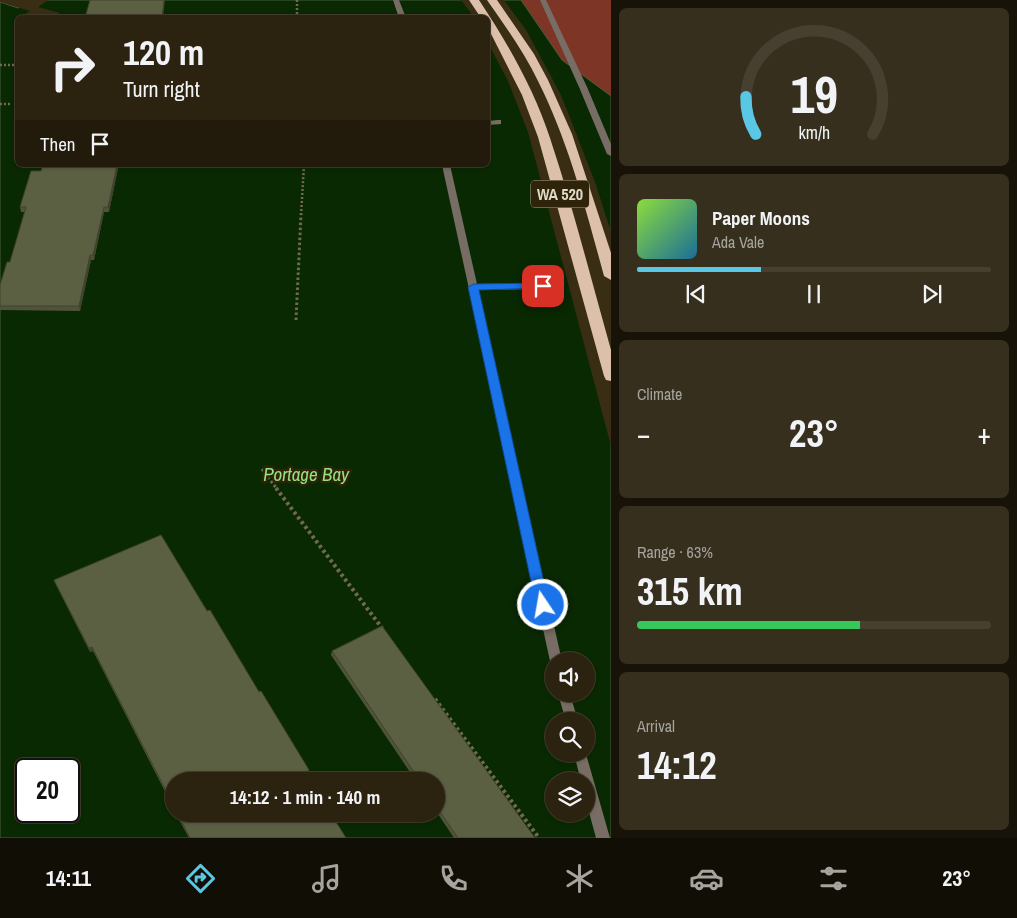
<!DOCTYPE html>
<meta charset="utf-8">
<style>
body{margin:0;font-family:"Archivo Narrow",sans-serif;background:#372f1d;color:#f1f3f6;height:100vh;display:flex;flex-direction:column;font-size:19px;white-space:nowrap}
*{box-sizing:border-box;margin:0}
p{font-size:16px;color:#a6a49e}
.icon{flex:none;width:28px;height:28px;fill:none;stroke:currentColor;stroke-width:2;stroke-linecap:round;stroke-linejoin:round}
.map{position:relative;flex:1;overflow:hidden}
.side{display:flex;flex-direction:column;gap:8px;padding:8px;background:#181308;width:406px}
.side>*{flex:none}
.banner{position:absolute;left:15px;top:15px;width:475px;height:152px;border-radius:8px;box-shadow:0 1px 4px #0004,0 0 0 1px #473f2f;background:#2b220f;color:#f1f3f6;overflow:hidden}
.fabs{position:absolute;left:545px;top:652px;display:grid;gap:10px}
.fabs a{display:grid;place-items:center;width:50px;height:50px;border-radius:50%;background:#2b220f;box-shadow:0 1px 4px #0004,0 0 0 1px #473f2f;font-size:25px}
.speed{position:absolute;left:15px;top:758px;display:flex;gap:10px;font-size:25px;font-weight:700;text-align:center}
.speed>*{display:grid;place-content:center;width:65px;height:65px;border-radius:50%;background:#2b220f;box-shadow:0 1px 4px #0004,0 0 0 1px #473f2f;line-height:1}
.speed .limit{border:2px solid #111;border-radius:8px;background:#fff;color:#111}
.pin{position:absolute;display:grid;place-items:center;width:42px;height:42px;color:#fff;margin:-21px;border-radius:10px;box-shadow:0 2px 8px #0006}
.me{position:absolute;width:55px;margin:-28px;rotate:348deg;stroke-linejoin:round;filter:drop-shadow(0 0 4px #0008)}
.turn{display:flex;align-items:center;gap:18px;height:105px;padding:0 25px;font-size:22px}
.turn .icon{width:65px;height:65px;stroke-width:2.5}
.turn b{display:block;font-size:35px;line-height:42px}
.then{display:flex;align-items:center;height:48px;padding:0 25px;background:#0003;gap:10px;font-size:19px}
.big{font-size:38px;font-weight:700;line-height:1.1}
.side .widget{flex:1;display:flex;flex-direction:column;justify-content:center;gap:8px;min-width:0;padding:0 18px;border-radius:8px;background:#372f1d}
.side .dial{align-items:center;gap:0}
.dial svg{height:130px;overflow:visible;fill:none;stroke:#473f2f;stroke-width:7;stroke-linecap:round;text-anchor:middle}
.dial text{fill:#f1f3f6;stroke:none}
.song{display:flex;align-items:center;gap:15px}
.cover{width:60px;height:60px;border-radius:8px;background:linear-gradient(135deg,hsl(90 70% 55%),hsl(200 70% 35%))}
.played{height:5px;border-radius:2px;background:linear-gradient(90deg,#5ac8e5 35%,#473f2f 35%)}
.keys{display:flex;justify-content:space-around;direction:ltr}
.heat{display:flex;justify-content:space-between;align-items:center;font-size:28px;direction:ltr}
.charge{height:8px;border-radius:4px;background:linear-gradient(90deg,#34c759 63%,#473f2f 0)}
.trip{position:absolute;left:165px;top:772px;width:280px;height:50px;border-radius:25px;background:#2b220f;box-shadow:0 1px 4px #0004,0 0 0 1px #473f2f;font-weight:700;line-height:50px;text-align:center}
.tab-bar{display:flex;height:80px;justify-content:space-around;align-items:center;background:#110e06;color:#a6a49e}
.tab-bar .icon{width:35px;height:35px}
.tab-bar .current{color:#5ac8e5}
.tab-bar b{font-size:22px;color:#f1f3f6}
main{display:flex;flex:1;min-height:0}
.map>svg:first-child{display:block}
</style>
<main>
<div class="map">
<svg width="611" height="838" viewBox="0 0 611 838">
<rect width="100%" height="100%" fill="#392e14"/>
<path fill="#7d3625" d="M504 0H611V224Z"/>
<path fill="#092902" stroke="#4a5e3e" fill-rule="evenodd" d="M31 0H521L562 60 611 96V838H0V2L18 8ZM18 18H488V165H18ZM554 661H586V694H554ZM554 721H586V754H554ZM26 769H69V811H26ZM174 781H436V814H174ZM554 781H586V814H554Z"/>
<g fill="#392e14">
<path d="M0 0 18 5 26 0H48L38 7 60 13 54 17H35L25 14 30 11 0 2Z"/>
<path d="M461 0H504L526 30 561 95 595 182 611 232V446L528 132 508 81 488 43V18L474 17Z"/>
</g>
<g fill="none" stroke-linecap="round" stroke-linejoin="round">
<g stroke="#726952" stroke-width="2.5" stroke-dasharray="2 2" stroke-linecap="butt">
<path d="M297 0V18"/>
<path d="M0 65H18"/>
<path d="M0 104H12"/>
<path d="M301 215 304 165"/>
</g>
<g stroke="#726952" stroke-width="3" stroke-dasharray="2.5 2.5" stroke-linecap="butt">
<path d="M296 320 301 214"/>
<path d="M262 469 277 489"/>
</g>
<g stroke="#726952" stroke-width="4" stroke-dasharray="3 3" stroke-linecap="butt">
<path d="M276 488 382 628"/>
<path d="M435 699 539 838"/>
</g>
<g fill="#786d64" fill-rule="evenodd">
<path d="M393 0H399L406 18H399Z"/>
<path d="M540 0H546L587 87 611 144V156L607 154 579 87Z"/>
<path d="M498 120H501V124L488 125V121Z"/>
<path d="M442 165H450L477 284 543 283 547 286 543 289 478 290 562 661H554V665L550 661Z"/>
<path d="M558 694H570L578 721H566Z"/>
<path d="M574 754H586L610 838H596L586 801V781H581Z"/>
</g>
<g fill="#dcc0aa" fill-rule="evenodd">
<path d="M469 0H479C507 42 534 89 550 138 573 207 591 279 611 350V381L606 380 604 376 538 137 522 95 488 28V18H481Z"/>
<path d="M487 0H497L534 54 548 80 572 134 611 253V280L604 276C586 210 569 143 538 81 524 52 505 26 487 0Z"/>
</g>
</g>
<g fill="#4f533a">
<path d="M43 165H124L123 168H118L109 212H104L94 260H91L80 311 0 310V285L10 262 25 212H21L20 207 41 171Z"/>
<path d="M54 580 207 611 259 692 309 770V774L174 781V809L93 651 90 652 56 585Z"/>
<path d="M332 651 535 838H454L436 811V781H416L331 655Z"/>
<path d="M176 814H331L346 838H189Z"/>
</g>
<g fill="#40432f">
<path d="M164 0H165L163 18H162Z"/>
<path d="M117 165 118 168 109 212 108 207Z"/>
<path d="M104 207V212L94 260 93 255Z"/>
<path d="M90 255 91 260 80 311 79 306Z"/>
<path d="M92 647 93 651 90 652 89 648Z"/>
</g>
<g fill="#5c6043" stroke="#40432f">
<path d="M90 0H164L162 18H85Z"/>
<path d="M43 165H117L108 207H104L93 255H90L79 306H0V285L7 262H10L26 207H20L31 171H41Z"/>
<path d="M161 535 207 611 210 610 259 692 261 691 309 770 306 772 312 781H174V806L92 647 89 648 54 580Z"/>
<path d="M382 626 535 838H458L436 806V781H420L332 651Z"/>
<path d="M178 814H331L346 838H190Z"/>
</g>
<path fill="#1a73e8" stroke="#114b97" d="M543 283 548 286 546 288 479 290 549 605 548 609 543 610 538 609 536 605 468 287 474 284Z"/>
<g text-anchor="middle" stroke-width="5" stroke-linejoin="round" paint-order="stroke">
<rect fill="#2f240a" stroke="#aca391" stroke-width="1" x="531" y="180.5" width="58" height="27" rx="4"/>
<g font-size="16" font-weight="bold" fill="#e1dacb">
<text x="560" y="200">WA 520</text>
</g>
<g font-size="19" font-style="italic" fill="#93e37f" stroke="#2f240a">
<text x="306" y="481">Portage Bay</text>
</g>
</g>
</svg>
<div class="fabs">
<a><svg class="icon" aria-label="sound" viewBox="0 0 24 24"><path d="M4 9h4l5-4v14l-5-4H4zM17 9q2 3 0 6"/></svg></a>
<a><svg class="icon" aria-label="search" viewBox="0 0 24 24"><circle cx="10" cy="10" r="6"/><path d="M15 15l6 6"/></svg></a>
<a><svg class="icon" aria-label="layers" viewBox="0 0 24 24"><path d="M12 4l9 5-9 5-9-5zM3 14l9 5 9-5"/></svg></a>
</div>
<div class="speed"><div class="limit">20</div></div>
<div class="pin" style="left:543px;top:286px;background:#d93025"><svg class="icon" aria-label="arrive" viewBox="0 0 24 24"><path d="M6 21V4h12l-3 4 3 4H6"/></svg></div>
<svg class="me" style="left:543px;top:605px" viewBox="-20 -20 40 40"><circle r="17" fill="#1a73e8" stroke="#fff" stroke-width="3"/><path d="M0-11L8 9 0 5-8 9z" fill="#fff"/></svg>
<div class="trip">14:12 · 1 min · 140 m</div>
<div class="banner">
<div class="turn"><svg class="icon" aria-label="right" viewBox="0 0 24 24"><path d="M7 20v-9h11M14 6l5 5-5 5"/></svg><div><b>120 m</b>Turn right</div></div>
<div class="then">Then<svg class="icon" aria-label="arrive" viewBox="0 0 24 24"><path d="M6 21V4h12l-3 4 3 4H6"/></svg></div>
</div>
</div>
<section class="side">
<div class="widget dial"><svg viewBox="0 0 100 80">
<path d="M14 69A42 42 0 1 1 86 69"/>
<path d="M14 69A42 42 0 0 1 8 46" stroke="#5ac8e5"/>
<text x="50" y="56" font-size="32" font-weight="700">19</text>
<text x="50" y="72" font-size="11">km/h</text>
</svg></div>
<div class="widget">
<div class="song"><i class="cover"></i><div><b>Paper Moons</b><p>Ada Vale</p></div></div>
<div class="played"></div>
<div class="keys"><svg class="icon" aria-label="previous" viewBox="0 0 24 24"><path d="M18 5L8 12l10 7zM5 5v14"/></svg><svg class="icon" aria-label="pause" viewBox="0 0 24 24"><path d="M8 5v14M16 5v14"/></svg><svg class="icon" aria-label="next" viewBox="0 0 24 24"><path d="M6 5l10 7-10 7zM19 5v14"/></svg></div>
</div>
<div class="widget"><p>Climate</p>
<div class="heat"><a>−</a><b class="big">23°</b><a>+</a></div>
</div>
<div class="widget"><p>Range · 63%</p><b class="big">315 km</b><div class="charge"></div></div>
<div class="widget"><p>Arrival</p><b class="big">14:12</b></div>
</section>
</main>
<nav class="tab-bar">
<b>14:11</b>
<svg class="icon current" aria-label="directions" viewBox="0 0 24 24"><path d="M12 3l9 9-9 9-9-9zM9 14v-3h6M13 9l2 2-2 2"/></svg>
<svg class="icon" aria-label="music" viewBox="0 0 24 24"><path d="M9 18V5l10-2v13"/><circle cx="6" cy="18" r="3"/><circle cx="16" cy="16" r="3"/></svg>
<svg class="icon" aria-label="phone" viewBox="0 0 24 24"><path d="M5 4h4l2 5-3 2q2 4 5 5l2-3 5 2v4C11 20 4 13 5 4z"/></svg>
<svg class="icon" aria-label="climate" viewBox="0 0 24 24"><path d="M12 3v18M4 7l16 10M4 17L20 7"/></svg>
<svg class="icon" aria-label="car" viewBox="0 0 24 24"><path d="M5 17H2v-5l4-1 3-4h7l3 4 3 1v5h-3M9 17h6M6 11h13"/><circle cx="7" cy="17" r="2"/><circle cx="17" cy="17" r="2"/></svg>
<svg class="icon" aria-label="filters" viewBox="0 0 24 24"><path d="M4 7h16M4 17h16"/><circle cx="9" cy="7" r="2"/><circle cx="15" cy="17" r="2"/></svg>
<b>23°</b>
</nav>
